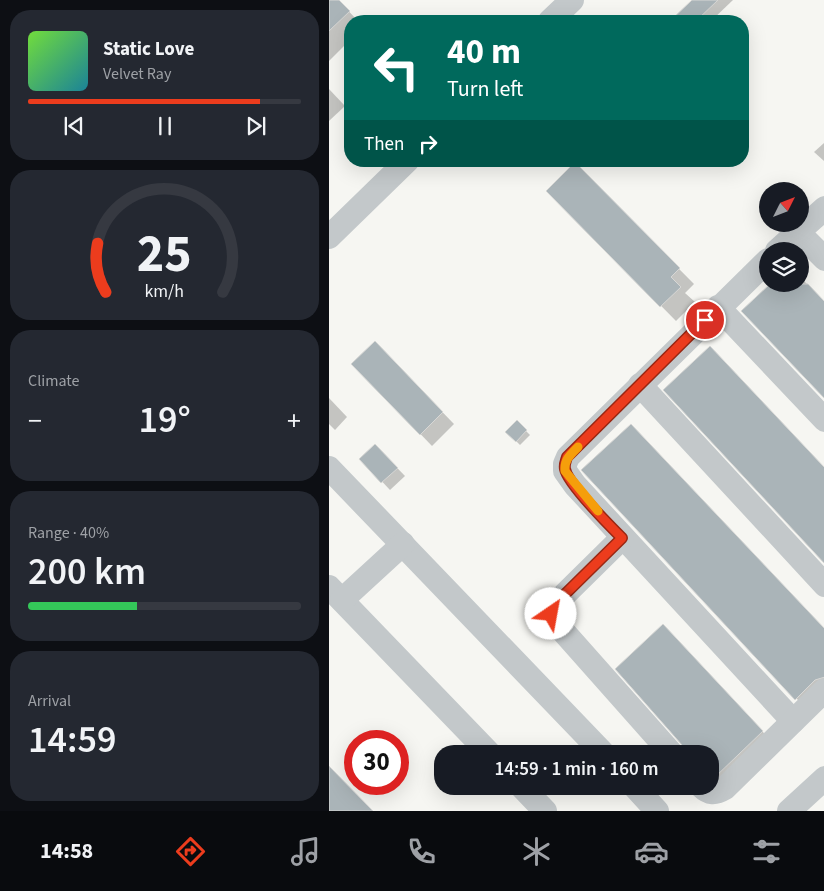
<!DOCTYPE html>
<meta charset="utf-8">
<style>
body{margin:0;font-family:"Source Sans 3",sans-serif;background:#242831;color:#f1f3f6;height:100vh;display:flex;flex-direction:column;font-size:19px;white-space:nowrap}
*{box-sizing:border-box;margin:0}
p{font-size:16px;color:#9ea1a6}
.icon{flex:none;width:28px;height:28px;fill:none;stroke:currentColor;stroke-width:2;stroke-linecap:round;stroke-linejoin:round}
.map{position:relative;flex:1;overflow:hidden}
.drawer{display:flex;flex-direction:column;gap:10px;padding:10px;background:#0d0f14;width:329px}
.drawer>*{flex:none}
.hud{position:absolute;left:15px;top:15px;width:405px;height:152px;border-radius:20px;box-shadow:0 5px 20px #0002;background:#00695c;color:#fff;overflow:hidden}
.needle{width:32px;rotate:48deg}
.controls{position:absolute;left:430px;top:182px;display:grid;gap:10px}
.controls a{display:grid;place-items:center;width:50px;height:50px;border-radius:50%;background:#171b24;box-shadow:0 5px 20px #0002;font-size:25px}
.speed{position:absolute;left:15px;top:730px;display:flex;gap:10px;font-size:25px;font-weight:700;text-align:center}
.speed>*{display:grid;place-content:center;width:65px;height:65px;border-radius:50%;background:#171b24;box-shadow:0 5px 20px #0002;line-height:1}
.speed .limit{border:8px solid #d22;background:#fff;color:#111}
.pin{position:absolute;display:grid;place-items:center;width:42px;height:42px;color:#fff;margin:-21px;border:2px solid #fff;border-radius:50%;box-shadow:0 1px 5px #0007}
.me{position:absolute;width:55px;margin:-28px;rotate:33deg;stroke-linejoin:round;filter:drop-shadow(0 0 4px #0008)}
.turn{display:flex;align-items:center;gap:18px;height:105px;padding:0 20px;font-size:22px}
.turn .icon{width:65px;height:65px;stroke-width:2.5}
.turn b{display:block;font-size:35px;line-height:42px}
.then{display:flex;align-items:center;height:48px;padding:0 20px;background:#0003;gap:10px;font-size:19px}
.big{font-size:38px;font-weight:600;line-height:1.1}
.drawer .card{flex:1;display:flex;flex-direction:column;justify-content:center;gap:8px;min-width:0;padding:0 18px;border-radius:20px;background:#242831}
.drawer .dial{align-items:center;gap:0}
.dial svg{height:130px;overflow:visible;fill:none;stroke:#363941;stroke-width:7;stroke-linecap:round;text-anchor:middle}
.dial text{fill:#f1f3f6;stroke:none}
.song{display:flex;align-items:center;gap:15px}
.cover{width:60px;height:60px;border-radius:8px;background:linear-gradient(135deg,hsl(100 70% 55%),hsl(190 70% 35%))}
.played{height:5px;border-radius:2px;background:linear-gradient(90deg,#ec3c1d 85%,#363941 85%)}
.keys{display:flex;justify-content:space-around;direction:ltr}
.heat{display:flex;justify-content:space-between;align-items:center;font-size:28px;direction:ltr}
.charge{height:8px;border-radius:4px;background:linear-gradient(90deg,#34c759 40%,#363941 0)}
.trip{position:absolute;left:105px;top:745px;width:285px;height:50px;border-radius:20px;background:#171b24;box-shadow:0 5px 20px #0002;font-weight:600;line-height:50px;text-align:center}
.tab-bar{display:flex;height:80px;justify-content:space-around;align-items:center;background:#090b0e;color:#9ea1a6}
.tab-bar .icon{width:35px;height:35px}
.tab-bar .active{color:#ec3c1d}
.tab-bar b{font-size:22px;color:#f1f3f6}
main{display:flex;flex:1;min-height:0}
.map>svg:first-child{display:block}
</style>
<main>
<section class="drawer">
<div class="card">
<div class="song"><i class="cover"></i><div><b>Static Love</b><p>Velvet Ray</p></div></div>
<div class="played"></div>
<div class="keys"><svg class="icon" aria-label="previous" viewBox="0 0 24 24"><path d="M18 5L8 12l10 7zM5 5v14"/></svg><svg class="icon" aria-label="pause" viewBox="0 0 24 24"><path d="M8 5v14M16 5v14"/></svg><svg class="icon" aria-label="next" viewBox="0 0 24 24"><path d="M6 5l10 7-10 7zM19 5v14"/></svg></div>
</div>
<div class="card dial"><svg viewBox="0 0 100 80">
<path d="M14 69A42 42 0 1 1 86 69"/>
<path d="M14 69A42 42 0 0 1 9 39" stroke="#ec3c1d"/>
<text x="50" y="56" font-size="32" font-weight="700">25</text>
<text x="50" y="72" font-size="11">km/h</text>
</svg></div>
<div class="card"><p>Climate</p>
<div class="heat"><a>−</a><b class="big">19°</b><a>+</a></div>
</div>
<div class="card"><p>Range · 40%</p><b class="big">200 km</b><div class="charge"></div></div>
<div class="card"><p>Arrival</p><b class="big">14:59</b></div>
</section>
<div class="map">
<svg width="496" height="811" viewBox="0 0 496 811">
<rect width="100%" height="100%" fill="#f6f6f2"/>
<g fill="#0003">
<path d="M0 0H9L29 21H21V40L0 61Z"/>
<path d="M364 0H404L382 21H343Z"/>
<path d="M0 89 16 106 0 121Z"/>
<path d="M496 142V162L485 152Z"/>
<path d="M246 164 365 284 356 293 366 302 347 321 219 191Z"/>
<path d="M471 277 496 302 414 311 443 284H471Z"/>
<path d="M57 354 125 424 103 446 24 364Z"/>
<path d="M336 390 496 469V564Z"/>
<path d="M0 398 18 417 6 430 0 424Z"/>
<path d="M188 422 201 435 191 445 178 432Z"/>
<path d="M46 445 76 476 61 490 32 459Z"/>
<path d="M254 470 496 630V701L482 714Z"/>
<path d="M349 641 448 747 381 783V754Z"/>
</g>
<g fill="#aab4b8" stroke="#d7d7d5">
<path d="M0 0H10L21 11 0 31Z"/>
<path d="M363 0H389L367 21H341Z"/>
<path d="M246 162 351 268 342 277 352 287 331 307 217 191Z"/>
<path d="M441 284H479L496 302V399L412 311Z"/>
<path d="M46 341 114 412 91 435 22 364Z"/>
<path d="M381 346 496 468V564L334 390Z"/>
<path d="M188 420 198 430 187 442 176 432Z"/>
<path d="M302 424 496 629V677L486 680 466 700 252 470Z"/>
<path d="M46 444 69 468 52 483 30 459Z"/>
<path d="M334 624 434 731 385 778 381 776V754H356L353 745 286 669Z"/>
<path d="M0 766 44 811H0Z"/>
</g>
<g fill="none" stroke-linecap="round" stroke-linejoin="round">
<g stroke="#c3c8ca" stroke-width="24">
<path d="M221 21 243 0"/>
<path d="M496 208 469 232 496 259"/>
<path d="M0 237 78 161"/>
<path d="M448 251 469 232"/>
<path d="M439 260 239 457 236 464V471L246 485 464 721"/>
<path d="M389 307 496 420"/>
<path d="M311 385 496 585"/>
<path d="M0 468 275 754"/>
<path d="M293 538 226 604 222 609 225 621 343 754"/>
<path d="M0 587 161 754"/>
<path d="M13 600 74 544"/>
<path d="M192 786 216 811"/>
<path d="M305 786 328 811"/>
<path d="M372 786C380 794 386 794 396 788L496 690"/>
<path d="M460 811 496 778"/>
</g>
</g>
<g fill="none" stroke-linecap="round" stroke-linejoin="round">
<g stroke="#992713" stroke-width="12">
<path id="route" d="M222 614V609L226 604 293 538C280 525 239 484 236 469 235 464 237 461 238 457L376 320"/>
</g>
<use href="#route" stroke="#ec3c1d" stroke-width="9"/>
<path stroke="#f59e0b" stroke-width="9" d="M249 447C241 455 235 460 236 471L269 511"/>
</g>
</svg>
<div class="controls">
<a><svg class="needle" viewBox="-14 -14 28 28"><path d="M0-13l5 13h-10z" fill="#e53935"/><path d="M0 13l5-13h-10z" fill="#9ea1a6"/></svg></a>
<a><svg class="icon" aria-label="layers" viewBox="0 0 24 24"><path d="M12 4l9 5-9 5-9-5zM3 14l9 5 9-5"/></svg></a>
</div>
<div class="speed"><div class="limit">30</div></div>
<div class="pin" style="left:376px;top:320px;background:#d93025"><svg class="icon" aria-label="arrive" viewBox="0 0 24 24"><path d="M6 21V4h12l-3 4 3 4H6"/></svg></div>
<svg class="me" style="left:222px;top:614px" viewBox="-20 -20 40 40"><circle r="19" fill="#fff"/><path d="M0-13L10 11 0 6-10 11z" fill="#ec3c1d"/></svg>
<div class="trip">14:59 · 1 min · 160 m</div>
<div class="hud">
<div class="turn"><svg class="icon" aria-label="left" viewBox="0 0 24 24"><path d="M17 20v-9H6M10 6l-5 5 5 5"/></svg><div><b>40 m</b>Turn left</div></div>
<div class="then">Then<svg class="icon" aria-label="right" viewBox="0 0 24 24"><path d="M7 20v-9h11M14 6l5 5-5 5"/></svg></div>
</div>
</div>
</main>
<nav class="tab-bar">
<b>14:58</b>
<svg class="icon active" aria-label="directions" viewBox="0 0 24 24"><path d="M12 3l9 9-9 9-9-9zM9 14v-3h6M13 9l2 2-2 2"/></svg>
<svg class="icon" aria-label="music" viewBox="0 0 24 24"><path d="M9 18V5l10-2v13"/><circle cx="6" cy="18" r="3"/><circle cx="16" cy="16" r="3"/></svg>
<svg class="icon" aria-label="phone" viewBox="0 0 24 24"><path d="M5 4h4l2 5-3 2q2 4 5 5l2-3 5 2v4C11 20 4 13 5 4z"/></svg>
<svg class="icon" aria-label="climate" viewBox="0 0 24 24"><path d="M12 3v18M4 7l16 10M4 17L20 7"/></svg>
<svg class="icon" aria-label="car" viewBox="0 0 24 24"><path d="M5 17H2v-5l4-1 3-4h7l3 4 3 1v5h-3M9 17h6M6 11h13"/><circle cx="7" cy="17" r="2"/><circle cx="17" cy="17" r="2"/></svg>
<svg class="icon" aria-label="filters" viewBox="0 0 24 24"><path d="M4 7h16M4 17h16"/><circle cx="9" cy="7" r="2"/><circle cx="15" cy="17" r="2"/></svg>
</nav>
